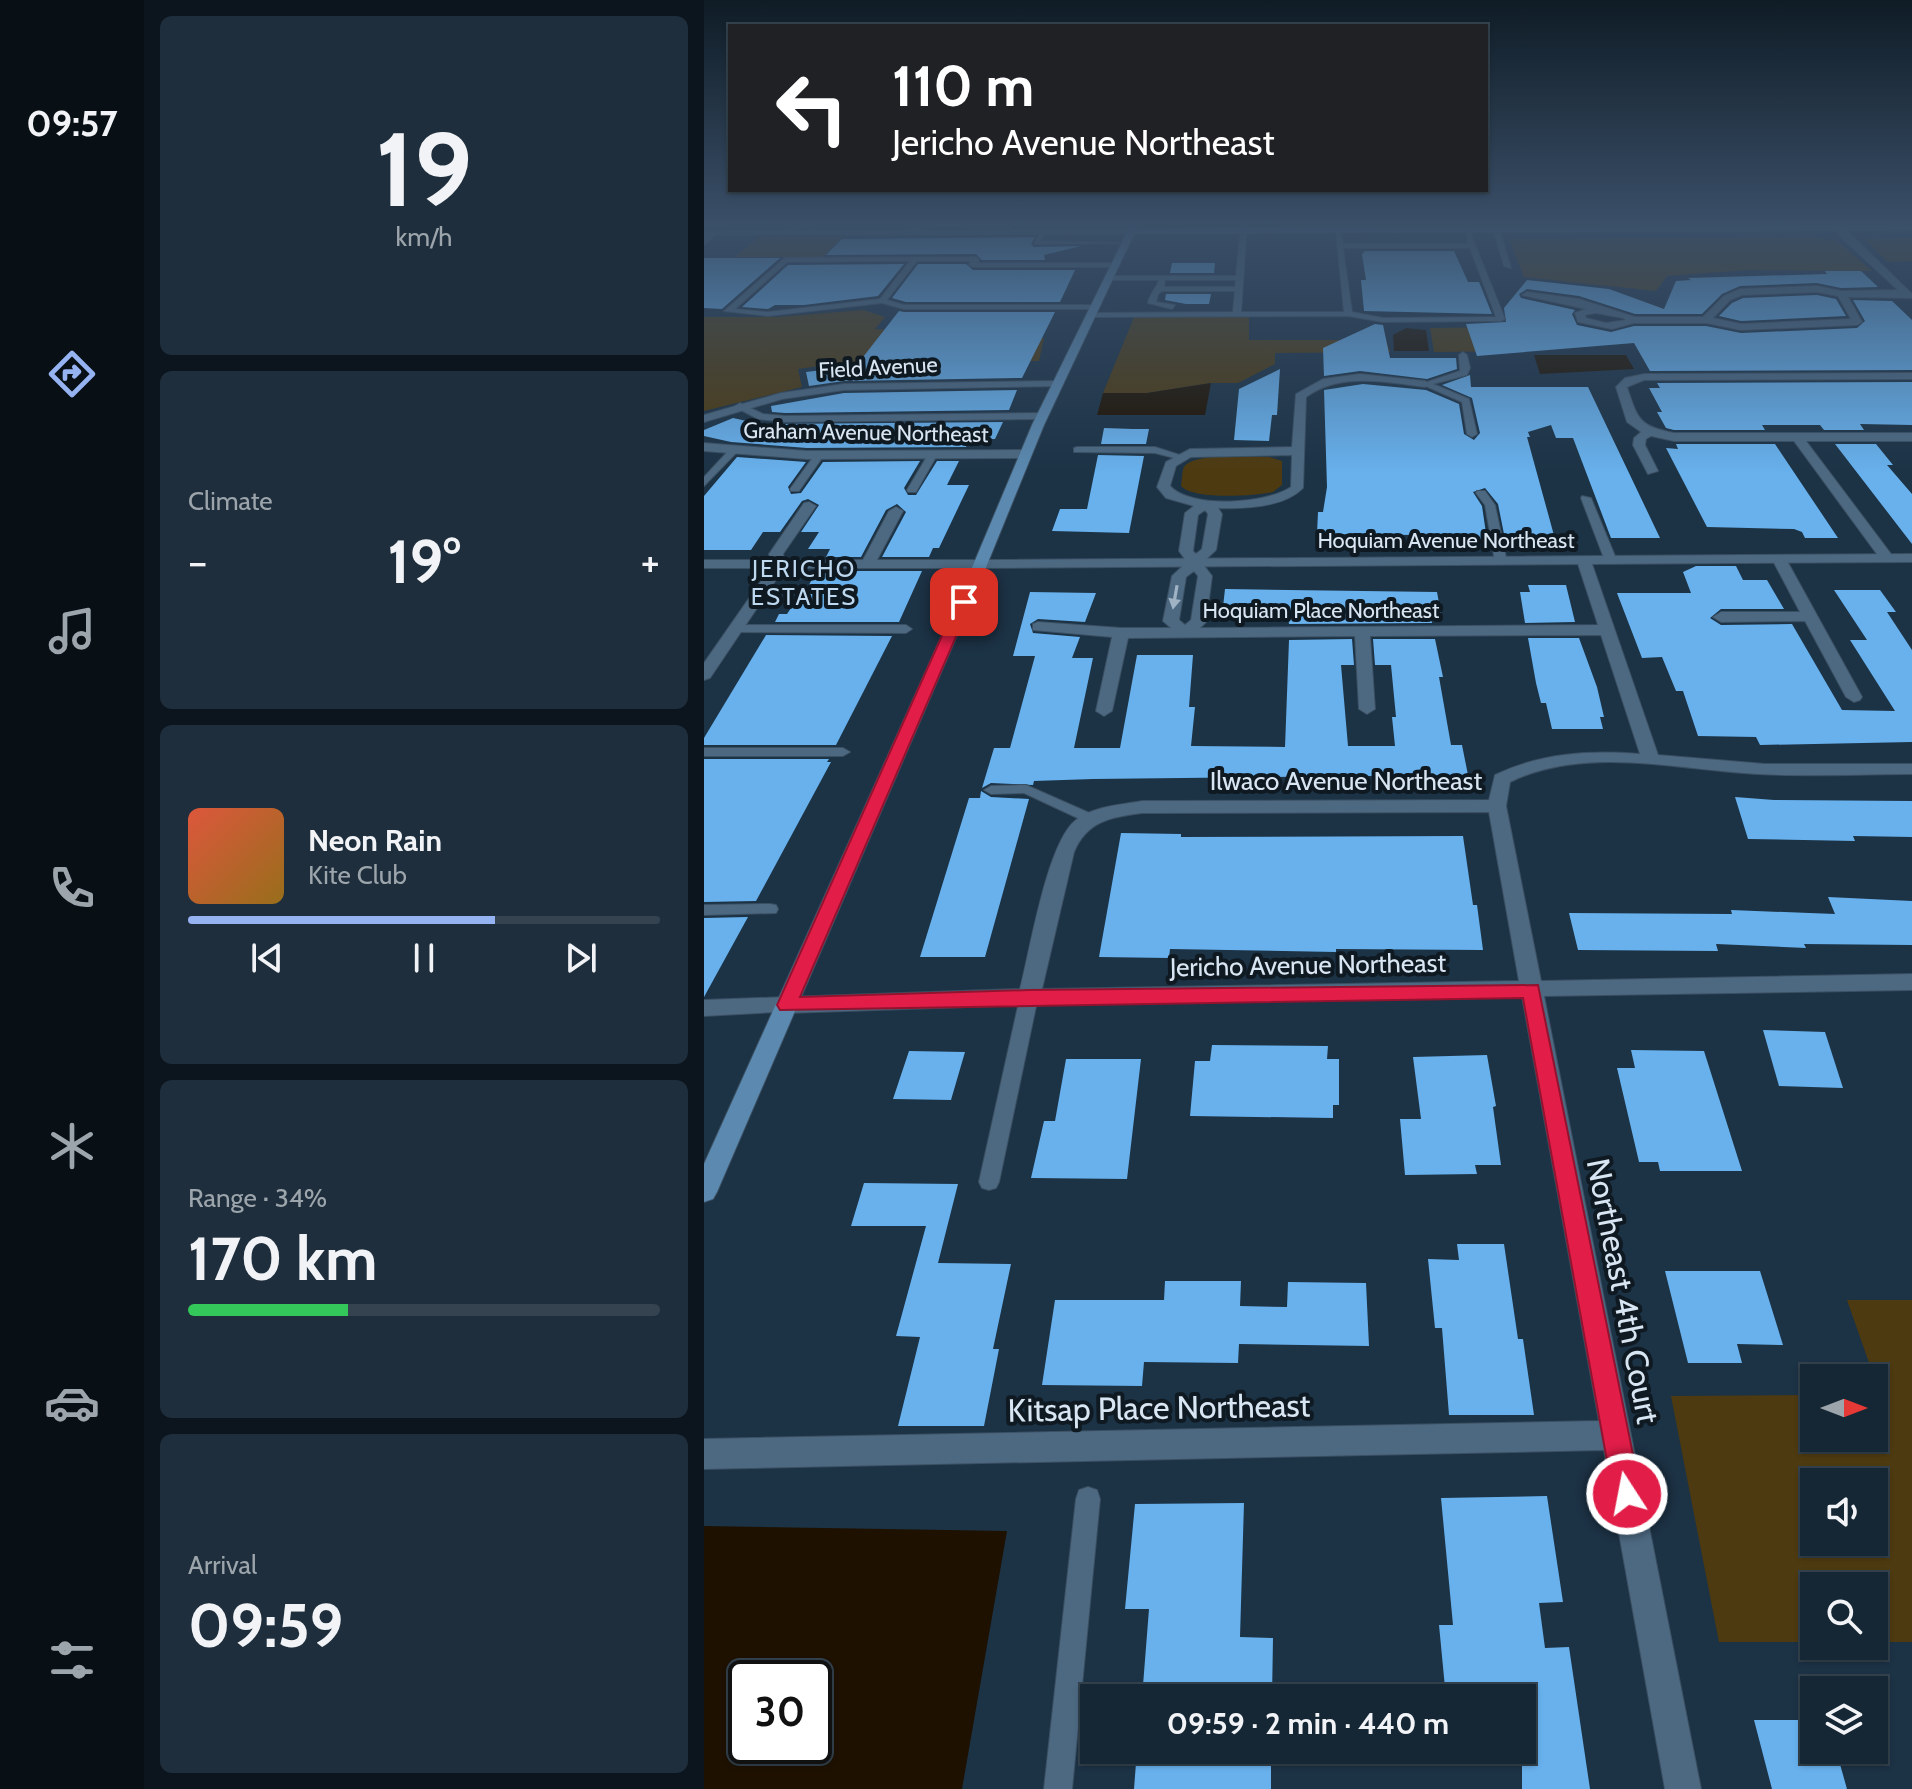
<!DOCTYPE html>
<meta charset="utf-8">
<style>
body{margin:0;font-family:Cabin,sans-serif;background:#1e2e3c;color:#f1f3f6;height:100vh;display:flex;flex-direction:column;font-size:30px;white-space:nowrap}
*{box-sizing:border-box;margin:0}
p{font-size:26px;color:#9da5ac}
.icon{flex:none;width:44px;height:44px;fill:none;stroke:currentColor;stroke-width:2;stroke-linecap:round;stroke-linejoin:round}
.map{position:relative;flex:1;overflow:hidden}
.panel{display:flex;flex-direction:column;gap:16px;padding:16px;background:#0c151d;width:560px}
.panel>*{flex:none}
.hud{position:absolute;left:24px;top:24px;width:760px;height:168px;border-radius:0px;box-shadow:0 2px 6px #0004,0 0 0 2px #34434f;background:#202124;color:#fff;overflow:hidden}
.needle{width:52px;rotate:90deg}
.controls{position:absolute;left:1096px;top:1364px;display:grid;gap:16px}
.controls a{display:grid;place-items:center;width:88px;height:88px;border-radius:0px;background:#152634;box-shadow:0 2px 6px #0004,0 0 0 2px #34434f;font-size:40px}
.speed{position:absolute;left:24px;top:1660px;display:flex;gap:16px;font-size:40px;font-weight:700;text-align:center}
.speed>*{display:grid;place-content:center;width:104px;height:104px;border-radius:50%;background:#152634;box-shadow:0 2px 6px #0004,0 0 0 2px #34434f;line-height:1}
.speed .limit{border:4px solid #111;border-radius:12px;background:#fff;color:#111}
.pin{position:absolute;display:grid;place-items:center;width:68px;height:68px;color:#fff;margin:-34px;border-radius:16px;box-shadow:0 4px 12px #0006}
.me{position:absolute;width:88px;margin:-44px;rotate:349deg;stroke-linejoin:round;filter:drop-shadow(0 0 6px #0008)}
.turn{display:flex;align-items:center;gap:28px;height:168px;padding:0 32px;font-size:36px}
.turn .icon{width:104px;height:104px;stroke-width:2.5}
.turn b{display:block;font-size:56px;line-height:68px}
.big{font-size:60px;font-weight:700;line-height:1.1}
.panel .widget{flex:1;display:flex;flex-direction:column;justify-content:center;gap:12px;min-width:0;padding:0 28px;border-radius:12px;background:#1e2e3c}
.panel .dial{align-items:center;gap:0}
.dial b{font-size:104px;line-height:1}
.song{display:flex;align-items:center;gap:24px}
.cover{width:96px;height:96px;border-radius:12px;background:linear-gradient(135deg,hsl(10 70% 55%),hsl(40 70% 35%))}
.played{height:8px;border-radius:4px;background:linear-gradient(90deg,#95b2f1 65%,#34434f 65%)}
.keys{display:flex;justify-content:space-around;direction:ltr}
.heat{display:flex;justify-content:space-between;align-items:center;font-size:44px;direction:ltr}
.charge{height:12px;border-radius:6px;background:linear-gradient(90deg,#34c759 34%,#34434f 0)}
.trip{position:absolute;left:376px;top:1684px;width:456px;height:80px;border-radius:0px;background:#152634;box-shadow:0 2px 6px #0004,0 0 0 2px #34434f;font-weight:700;line-height:80px;text-align:center}
main{display:flex;flex:1;min-height:0}
.tab-bar{display:flex;flex-direction:column;width:144px;justify-content:space-around;align-items:center;background:#080f15;color:#9da5ac}
.tab-bar .icon{width:56px;height:56px}
.tab-bar .current{color:#95b2f1}
.tab-bar b{font-size:36px;color:#f1f3f6}
.map>svg:first-child{display:block}
</style>
<main>
<nav class="tab-bar">
<b>09:57</b>
<svg class="icon current" aria-label="directions" viewBox="0 0 24 24"><path d="M12 3l9 9-9 9-9-9zM9 14v-3h6M13 9l2 2-2 2"/></svg>
<svg class="icon" aria-label="music" viewBox="0 0 24 24"><path d="M9 18V5l10-2v13"/><circle cx="6" cy="18" r="3"/><circle cx="16" cy="16" r="3"/></svg>
<svg class="icon" aria-label="phone" viewBox="0 0 24 24"><path d="M5 4h4l2 5-3 2q2 4 5 5l2-3 5 2v4C11 20 4 13 5 4z"/></svg>
<svg class="icon" aria-label="climate" viewBox="0 0 24 24"><path d="M12 3v18M4 7l16 10M4 17L20 7"/></svg>
<svg class="icon" aria-label="car" viewBox="0 0 24 24"><path d="M5 17H2v-5l4-1 3-4h7l3 4 3 1v5h-3M9 17h6M6 11h13"/><circle cx="7" cy="17" r="2"/><circle cx="17" cy="17" r="2"/></svg>
<svg class="icon" aria-label="filters" viewBox="0 0 24 24"><path d="M4 7h16M4 17h16"/><circle cx="9" cy="7" r="2"/><circle cx="15" cy="17" r="2"/></svg>
</nav>
<section class="panel">
<div class="widget dial"><b>19</b><p>km/h</p></div>
<div class="widget"><p>Climate</p>
<div class="heat"><a>−</a><b class="big">19°</b><a>+</a></div>
</div>
<div class="widget">
<div class="song"><i class="cover"></i><div><b>Neon Rain</b><p>Kite Club</p></div></div>
<div class="played"></div>
<div class="keys"><svg class="icon" aria-label="previous" viewBox="0 0 24 24"><path d="M18 5L8 12l10 7zM5 5v14"/></svg><svg class="icon" aria-label="pause" viewBox="0 0 24 24"><path d="M8 5v14M16 5v14"/></svg><svg class="icon" aria-label="next" viewBox="0 0 24 24"><path d="M6 5l10 7-10 7zM19 5v14"/></svg></div>
</div>
<div class="widget"><p>Range · 34%</p><b class="big">170 km</b><div class="charge"></div></div>
<div class="widget"><p>Arrival</p><b class="big">09:59</b></div>
</section>
<div class="map">
<svg width="1208" height="1789" viewBox="0 0 1208 1789">
<rect width="100%" height="100%" fill="#1c3245"/>
<g fill="#4e3a10" fill-rule="evenodd">
<path d="M56 236H139L119 257H31Z"/>
<path d="M1111 237 1133 241 1168 271 1043 270 963 276 952 291 820 277 805 239Z"/>
<path d="M1208 238V261L1184 262 1160 239Z"/>
<path d="M159 310 181 317 171 329 190 330 188 337 340 338 335 361 143 362 94 369 98 387 0 411V317H73Z"/>
<path d="M545 314V340H682L686 352 571 353V364L534 383H507L443 393H399L431 315Z"/>
<path d="M812 327 822 351 730 352 726 328Z"/>
<path d="M565 457 578 461V485L569 492C550 496 489 500 477 486 478 481 478 471 480 467 489 452 549 457 565 457Z"/>
<path d="M1143 1300H1208V1642H1170V1586H1110V1642H1015L967 1396 1110 1395V1438H1170V1395L1176 1394ZM1110 1482H1170V1542H1110Z"/>
</g>
<g fill="#1e1100" fill-rule="evenodd">
<path d="M702 328 722 330 725 351H690L689 335Z"/>
<path d="M830 355H922L930 369 836 374Z"/>
<path d="M507 383 501 415H393L399 393H443Z"/>
<path d="M0 1526 303 1531 258 1789H0ZM110 1678V1746H42V1678Z"/>
</g>
<g fill="#68b1ed">
<path d="M227 224H303L301 227H223Z"/>
<path d="M331 237 327 244 330 247 377 246 340 255 341 260H278L272 254 122 255 138 239Z"/>
<path d="M661 251H750L764 282H775L788 314 660 311 657 280H662L658 254Z"/>
<path d="M0 258H76L18 309 0 308Z"/>
<path d="M468 263H511L510 273H466Z"/>
<path d="M200 264 174 296 100 305H71L64 309 38 307 84 265Z"/>
<path d="M214 264H262L269 270H371L356 302H202L188 298Z"/>
<path d="M1121 271H1157L1174 287 1137 288 1113 283 1036 286 1018 294 998 314H931L875 296 823 289 815 294 817 298 871 310 868 314 873 325 907 332 930 326H1002L1037 333 1153 328 1161 321 1149 300 1188 301 1208 320V370L946 371 930 343 773 356 762 324 802 322 800 308 823 280 905 289 960 309 972 281 987 280 984 278 1123 274Z"/>
<path d="M462 294H507L505 304H482L461 300Z"/>
<path d="M1113 295 1132 299 1142 316 1037 321 1015 316 1028 303 1039 298Z"/>
<path d="M195 311 200 312H351L318 378 140 381 105 386 102 372 152 366Z"/>
<path d="M671 324 679 325 686 358H752L753 369 723 379 656 371 620 376 619 348Z"/>
<path d="M576 369 573 415H568L565 441 530 440 535 389Z"/>
<path d="M766 375 767 387H884L956 538H907L869 438H852L847 425 824 432 826 437H823L851 539H801L794 504 781 488 769 492 778 506 783 540 712 541 710 535 613 534 614 512H619L623 487 620 390 659 384 722 390 755 404 760 434 770 440 776 433 768 398 738 385Z"/>
<path d="M1208 382V425L1156 424 1160 430H1120L1116 425H1058L1061 430H970L962 428 953 412H958L945 388H956L953 383Z"/>
<path d="M313 390 305 410 81 413 68 412 67 406 140 393Z"/>
<path d="M29 418 70 427 69 424 299 422 291 439H266L262 447 103 448 27 442 0 436V430Z"/>
<path d="M400 428 429 429H445L442 444H397Z"/>
<path d="M972 444H1071L1134 538H1101L1098 532 1090 529 1003 527 962 448 974 449Z"/>
<path d="M1131 444H1172L1189 465H1183L1208 494V544Z"/>
<path d="M394 455 440 456 425 533 348 531 356 509H383Z"/>
<path d="M33 457 102 462 84 487 87 494 97 493 119 462 216 461 200 488 204 495H212L233 461H255L243 485H265L235 548H229L225 557H178L202 512 193 504 182 510 157 557H122L126 549H104L115 532H97L115 505 104 499 98 501 76 532H59L47 550H0V496Z"/>
<path d="M992 566H1032L1039 580H1063L1080 609H1017L1006 618 1017 625 1088 624 1138 710 1191 711 1146 640H1163L1130 590H1176L1192 612H1183L1208 650V742L1056 745 1052 737 994 736 979 691H972L958 657 938 658 913 593H987L979 572Z"/>
<path d="M113 571H218L195 622H71L75 614H83L89 605H93Z"/>
<path d="M824 585H862L871 622 821 623 816 592H826Z"/>
<path d="M521 589 733 592 737 614H726L728 623 585 624 584 617 518 616Z"/>
<path d="M326 592 392 593 381 622 334 619 326 624 329 633 376 637 368 658H389L370 748H416L433 655H489L485 707H491L487 746 581 747 585 640 648 639 650 665H637L644 746H691L688 717H692L687 665H671L669 639H731L739 677H735L747 745H758L764 775 389 779 330 781 329 785 287 783 278 788 290 748H306L331 656H309Z"/>
<path d="M62 635 188 636 132 745H0V738Z"/>
<path d="M824 638H875L893 687 900 717H896L899 729H848L842 703H837L832 683Z"/>
<path d="M0 759H125L123 762H127L52 901 0 902Z"/>
<path d="M277 791 287 797 325 799 281 957H216L265 798H276Z"/>
<path d="M1031 797 1070 800 1208 801V837L1149 836 1151 841 1044 839Z"/>
<path d="M417 833 477 834V837L759 836 769 905H773L779 950 632 949V952L466 949 465 958 395 957Z"/>
<path d="M1124 897 1208 901V945L1100 944 1102 948 1012 944 1014 951 874 950 865 913 1028 914 1027 910 1131 914Z"/>
<path d="M44 917 0 997V918Z"/>
<path d="M1059 1030 1121 1032 1139 1088 1075 1086Z"/>
<path d="M508 1045 624 1046 623 1059H635V1105H629V1118L486 1116 491 1061H506Z"/>
<path d="M927 1050 1000 1051 1038 1171H956L954 1162H935L913 1068H931Z"/>
<path d="M205 1051 261 1052 247 1100 189 1099Z"/>
<path d="M783 1055 792 1106 789 1107 797 1165H771L773 1174 701 1175 696 1119H717L709 1057Z"/>
<path d="M362 1059H437L423 1179 327 1178 340 1121H351Z"/>
<path d="M160 1183 254 1184 234 1263 307 1264 289 1349H295L280 1426H194L216 1337 192 1336 222 1226H147Z"/>
<path d="M753 1244H800L814 1339H819L830 1415H745L738 1328H731L724 1259 755 1260Z"/>
<path d="M961 1271H1056L1079 1345 1033 1344 1038 1363H984Z"/>
<path d="M461 1281H537L536 1306 583 1307 584 1282 662 1283 665 1346 535 1344 534 1363 440 1362 438 1386 338 1385 351 1300H460Z"/>
<path d="M843 1496 859 1602 835 1603 841 1648 865 1647 886 1789H818V1698H742L735 1625H749L737 1498Z"/>
<path d="M540 1503 536 1637 569 1638 568 1698H438L445 1609H421L431 1504Z"/>
<path d="M1050 1720H1110V1750H1132L1143 1789H1068Z"/>
<path d="M433 1750H567V1789H430Z"/>
</g>
<g fill="none" stroke-linecap="round" stroke-linejoin="round">
<g stroke="#3a4f61" stroke-width="2">
<g id="service">
<path d="M306 224H312L305 234H301Z"/>
<path d="M537 224H543L537 312H640L632 231 637 232 639 244H764L762 224H768V237L801 319 797 321 679 322 644 316 387 317 383 315 387 313 529 312 531 291H458L454 294 452 302 471 305 468 309 444 303C446 293 452 289 455 280H405L401 278 405 276H532ZM639 248H766L792 317 679 318 648 312ZM461 280H532L531 287H460Z"/>
<path d="M338 231 341 233 337 241 425 243 330 244Z"/>
<path d="M272 257 275 259 274 263H412L416 265 412 267H269L265 265 267 261H213L183 300 200 305H394L391 309H200L178 303 64 316 20 311 81 258ZM177 261H206L176 299 64 312 31 309 83 262Z"/>
<path d="M759 352 763 355 766 368 763 375 729 384 765 399 773 434 768 437 763 434 758 402 717 384 756 371 755 355Z"/>
<path d="M36 403 59 414 81 416 338 413 343 416 338 419 81 422 54 419 33 408 31 406Z"/>
<path d="M373 447H451L479 456 474 459 451 453 370 452V448Z"/>
<path d="M27 448 35 450 0 486V477Z"/>
<path d="M112 453 120 455 95 491H87L86 489Z"/>
<path d="M225 453 233 455 212 492H204L203 490Z"/>
<path d="M773 491H781L791 505 803 562 801 564 791 562 781 505 772 493Z"/>
<path d="M878 496 887 498 913 561 911 563 901 561 877 498Z"/>
<path d="M31 625H202L208 629 202 633 27 632V626Z"/>
<path d="M0 748H139L146 752 139 756H0Z"/>
<path d="M322 785 390 815 392 818 390 821H380L320 793 287 794 280 790 287 786Z"/>
<path d="M66 904 72 905 74 909 72 913 0 915V905Z"/>
<path d="M325 991 331 993 334 997 295 1182 292 1188 285 1190 278 1188 275 1182 316 997 319 993Z"/>
<path d="M384 1487 393 1490 396 1499 368 1789H340L372 1499 375 1490Z"/>
</g>
</g>
<g stroke="#3a4f61" stroke-width="2">
<g id="minor">
<path d="M99 224H110L77 235 73 233Z"/>
<path d="M212 224H221L209 235H203Z"/>
<path d="M1128 224H1136L1208 294V298L1144 297 1158 322 1153 325 1037 330 1002 323H930L908 329 874 322 871 313 882 309 818 295 823 292 875 299 931 317H999L1020 296 1036 289 1113 286 1137 291 1194 290 1140 240ZM1113 292 1134 296 1147 319 1037 324 1009 318 1026 300 1038 295ZM892 313 919 318 922 320 902 323 882 318 881 315Z"/>
<path d="M789 229 796 231 807 268 800 266Z"/>
<path d="M7 231 14 233 0 245V238Z"/>
<path d="M1208 373V379L940 380 923 387C934 420 935 426 970 433H1208V441H1102L1190 558 1183 562 1178 561 1090 441H970L947 436 942 439 941 445 954 471 944 474 929 445 930 438 937 432 923 422 912 387 921 378 940 374Z"/>
<path d="M656 374 721 381 726 384 721 387C681 382 636 372 602 397L599 488C579 508 541 509 514 508L518 514 512 550 498 563 508 576 502 622 496 628 894 625 873 561 880 557 887 561 954 755 1061 764H1208V774C1157 774 1105 777 1054 774 974 770 881 745 806 782L802 806 837 981 1208 974V990L840 996 997 1789H961L900 1450 0 1469V1439L895 1421 818 996 325 1005 83 1013 75 1011 72 1005 75 999 83 997 316 989C326 951 343 842 372 820 390 806 416 805 438 801L785 800 791 775C837 753 885 750 936 754L897 635 666 636 671 709 663 714 655 709 651 636 424 638 408 711 400 716 392 711 408 637 329 630V624L334 622 417 628H467L459 621 468 576 483 562 475 551 481 513 490 506 462 498 453 487 462 462 486 449 588 447 592 394 619 379ZM588 455 587 487C562 504 487 509 466 486L472 466 487 457ZM501 510 504 514 498 549 492 554 489 551 494 515ZM490 571 494 576 487 620 481 625 475 620 482 577ZM785 812 815 981 338 989 370 852C383 821 407 817 438 813Z"/>
<path d="M354 381 358 382V386L140 390 78 399 0 422V415L77 393 140 384Z"/>
<path d="M0 443 103 451 322 450 328 454 322 458 103 459 0 451Z"/>
<path d="M105 502 112 506 79 554 81 560H159L185 511 192 507 199 511 173 560H276L283 564 276 568H80L6 678 0 680V663L66 568H0V560H67L65 554 100 503Z"/>
<path d="M1075 555 1082 559 1158 697 1156 700 1150 702 1142 697 1101 621 1017 622 1009 617 1017 612H1096L1068 559Z"/>
</g>
</g>
<g stroke="#3a4f61" stroke-width="2">
<g id="tertiary">
<path d="M430 230 427 234 0 235V231Z"/>
<path d="M1208 554V562L276 568 269 564 276 560Z"/>
<path d="M83 997 91 999 94 1005 91 1011 0 1016V1000Z"/>
</g>
</g>
<g stroke="#3a4f61" stroke-width="2">
<path id="secondary" d="M427 224H435L432 229 1208 226V230L430 234 340 425 276 582 13 1192 9 1199 0 1202V1164L262 582 328 425Z"/>
</g>
<use href="#service" fill="#4d6982" fill-rule="evenodd"/>
<use href="#minor" fill="#4d6982" fill-rule="evenodd"/>
<use href="#tertiary" fill="#4d6982" fill-rule="evenodd"/>
<use href="#secondary" fill="#5b89af" fill-rule="evenodd"/>
</g>
<defs><path id="oneway-solid" d="M-6-.8H1V-3.2L6.5 0L1 3.2V.8H-6Z" transform="scale(2)"/></defs>
<use fill="#a0b3c5" href="#oneway-solid" transform="translate(471 597) rotate(100)"/>
<linearGradient id="sky" x2="0" y2="1"><stop stop-color="#0f1c26"/><stop offset="0.47" stop-color="#3a4f68"/><stop offset="1" stop-color="#3a4f68" stop-opacity="0"/></linearGradient>
<rect width="1208" height="474" fill="url(#sky)"/>
<path fill="#e11d48" stroke="#92132f" stroke-width="2" d="M260 598 267 602 96 997 325 990 834 985 937 1494 933 1503 923 1508 913 1503 909 1494 819 998 76 1010 73 1005 253 602Z"/>
<g text-anchor="middle" stroke-width="8" stroke-linejoin="round" paint-order="stroke">
<g font-size="22" fill="#d8e5f2" stroke="#0f1921">
<text transform="translate(174 367) rotate(-3)" y="8">Field Avenue</text>
<text transform="translate(162 432) rotate(1)" y="8">Graham Avenue Northeast</text>
<text x="742" y="548">Hoquiam Avenue Northeast</text>
<text x="617" y="618">Hoquiam Place Northeast</text>
</g>
<g font-size="24" letter-spacing="2" fill="#bdd8ef" stroke="#0f1921">
<text x="100" y="577">JERICHO<tspan x="100" dy="28">ESTATES</tspan></text>
</g>
<g font-size="26" fill="#d8e5f2" stroke="#0f1921">
<text x="642" y="790">Ilwaco Avenue Northeast</text>
<text transform="translate(604 965) rotate(-1)" y="9">Jericho Avenue Northeast</text>
</g>
<g font-size="32" fill="#d8e5f2" stroke="#0f1921">
<text transform="translate(919 1291) rotate(79)" y="11">Northeast 4th Court</text>
<text transform="translate(455 1408) rotate(-1)" y="11">Kitsap Place Northeast</text>
</g>
</g>
</svg>
<div class="controls">
<a><svg class="needle" viewBox="-14 -14 28 28"><path d="M0-13l5 13h-10z" fill="#e53935"/><path d="M0 13l5-13h-10z" fill="#9da5ac"/></svg></a>
<a><svg class="icon" aria-label="sound" viewBox="0 0 24 24"><path d="M4 9h4l5-4v14l-5-4H4zM17 9q2 3 0 6"/></svg></a>
<a><svg class="icon" aria-label="search" viewBox="0 0 24 24"><circle cx="10" cy="10" r="6"/><path d="M15 15l6 6"/></svg></a>
<a><svg class="icon" aria-label="layers" viewBox="0 0 24 24"><path d="M12 4l9 5-9 5-9-5zM3 14l9 5 9-5"/></svg></a>
</div>
<div class="speed"><div class="limit">30</div></div>
<div class="pin" style="left:260px;top:602px;background:#d93025"><svg class="icon" aria-label="arrive" viewBox="0 0 24 24"><path d="M6 21V4h12l-3 4 3 4H6"/></svg></div>
<svg class="me" style="left:923px;top:1494px" viewBox="-20 -20 40 40"><circle r="17" fill="#e11d48" stroke="#fff" stroke-width="3"/><path d="M0-11L8 9 0 5-8 9z" fill="#fff"/></svg>
<div class="trip">09:59 · 2 min · 440 m</div>
<div class="hud">
<div class="turn"><svg class="icon" aria-label="left" viewBox="0 0 24 24"><path d="M17 20v-9H6M10 6l-5 5 5 5"/></svg><div><b>110 m</b>Jericho Avenue Northeast</div></div>
</div>
</div>
</main>
